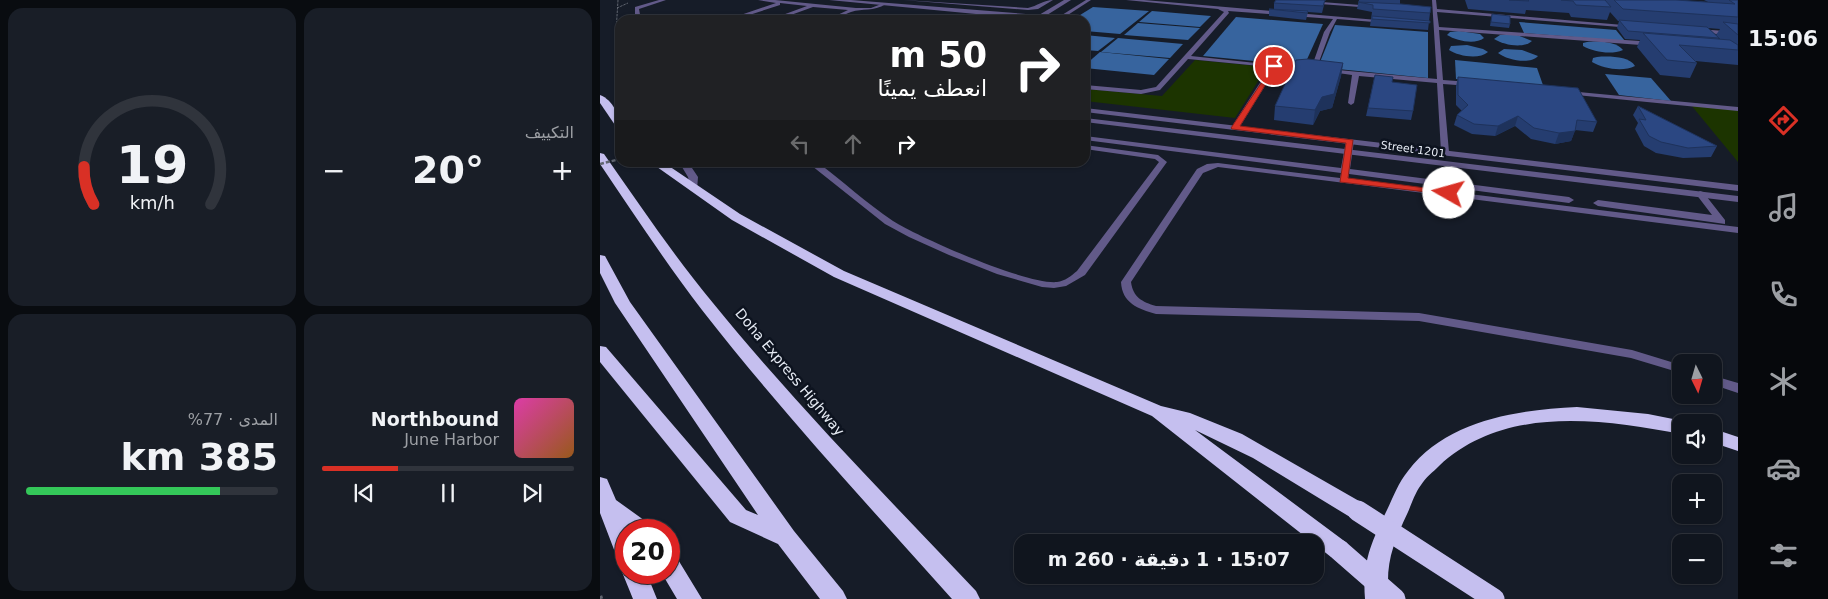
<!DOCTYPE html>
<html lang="ar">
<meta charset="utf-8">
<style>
body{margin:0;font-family:"DejaVu Sans",Cairo,sans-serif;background:#191e27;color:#f1f3f6;direction:rtl;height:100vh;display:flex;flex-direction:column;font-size:19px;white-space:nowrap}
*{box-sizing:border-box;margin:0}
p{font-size:16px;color:#9c9fa4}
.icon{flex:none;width:28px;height:28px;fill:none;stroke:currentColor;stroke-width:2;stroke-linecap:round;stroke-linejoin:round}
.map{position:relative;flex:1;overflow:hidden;direction:ltr}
.panel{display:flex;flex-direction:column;gap:8px;padding:8px;background:#090c10;width:600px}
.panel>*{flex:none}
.top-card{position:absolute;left:15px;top:15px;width:475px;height:152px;border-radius:15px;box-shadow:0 1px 4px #0004,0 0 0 1px #30343c;direction:rtl;background:#202124;color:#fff;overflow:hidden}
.needle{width:32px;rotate:175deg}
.tools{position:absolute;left:1072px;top:354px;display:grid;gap:10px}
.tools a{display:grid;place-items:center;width:50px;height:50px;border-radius:10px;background:#10151e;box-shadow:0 1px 4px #0004,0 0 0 1px #30343c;font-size:25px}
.speed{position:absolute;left:15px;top:519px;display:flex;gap:10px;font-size:25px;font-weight:700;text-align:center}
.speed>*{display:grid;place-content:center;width:65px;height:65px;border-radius:50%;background:#10151e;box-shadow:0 1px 4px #0004,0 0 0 1px #30343c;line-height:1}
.speed .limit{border:8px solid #d22;background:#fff;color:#111}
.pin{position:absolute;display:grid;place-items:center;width:42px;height:42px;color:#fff;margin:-21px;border:2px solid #fff;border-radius:50%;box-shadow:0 1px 5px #0007}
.me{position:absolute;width:55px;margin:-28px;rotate:277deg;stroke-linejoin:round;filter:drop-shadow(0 0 4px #0008)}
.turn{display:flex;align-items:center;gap:18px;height:105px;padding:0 20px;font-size:22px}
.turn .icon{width:65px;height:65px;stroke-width:2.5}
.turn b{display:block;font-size:35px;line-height:42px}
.lanes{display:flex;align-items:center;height:48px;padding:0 20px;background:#0003;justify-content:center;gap:25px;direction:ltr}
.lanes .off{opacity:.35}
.big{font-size:38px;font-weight:700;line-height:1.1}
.panel .card{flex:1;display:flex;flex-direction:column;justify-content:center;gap:8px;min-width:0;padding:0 18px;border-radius:15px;background:#191e27}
.panel .dial{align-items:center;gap:0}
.dial svg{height:130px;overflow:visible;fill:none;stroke:#30343c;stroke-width:7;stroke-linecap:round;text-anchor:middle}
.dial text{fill:#f1f3f6;stroke:none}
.song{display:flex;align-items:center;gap:15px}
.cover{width:60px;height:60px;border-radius:8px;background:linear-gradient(135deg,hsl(320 70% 55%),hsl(30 70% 35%))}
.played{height:5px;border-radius:2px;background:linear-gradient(90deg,#d93025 30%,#30343c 30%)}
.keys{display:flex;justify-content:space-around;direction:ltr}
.heat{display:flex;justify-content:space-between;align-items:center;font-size:28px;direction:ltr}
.charge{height:8px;border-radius:4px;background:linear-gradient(90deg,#34c759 77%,#30343c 0)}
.panel .tiles{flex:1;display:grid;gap:8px;grid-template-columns:repeat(2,1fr)}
.trip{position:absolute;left:414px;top:534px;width:310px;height:50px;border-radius:15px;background:#10151e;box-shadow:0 1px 4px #0004,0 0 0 1px #30343c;font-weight:700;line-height:50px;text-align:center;direction:rtl}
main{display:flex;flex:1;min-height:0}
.tab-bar{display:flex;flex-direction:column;width:90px;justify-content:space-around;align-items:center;background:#06080c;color:#9c9fa4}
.tab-bar .icon{width:35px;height:35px}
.tab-bar .selected{color:#d93025}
.tab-bar b{font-size:22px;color:#f1f3f6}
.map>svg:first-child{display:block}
</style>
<main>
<nav class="tab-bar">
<b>15:06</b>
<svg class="icon selected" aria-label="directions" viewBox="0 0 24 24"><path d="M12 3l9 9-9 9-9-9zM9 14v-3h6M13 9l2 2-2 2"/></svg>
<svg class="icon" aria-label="music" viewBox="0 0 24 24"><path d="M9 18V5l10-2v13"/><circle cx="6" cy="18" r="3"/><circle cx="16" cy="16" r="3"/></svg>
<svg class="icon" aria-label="phone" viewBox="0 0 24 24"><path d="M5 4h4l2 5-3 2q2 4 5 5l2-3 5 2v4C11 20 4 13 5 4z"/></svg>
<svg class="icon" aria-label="climate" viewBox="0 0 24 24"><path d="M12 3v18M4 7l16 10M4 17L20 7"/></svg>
<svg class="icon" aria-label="car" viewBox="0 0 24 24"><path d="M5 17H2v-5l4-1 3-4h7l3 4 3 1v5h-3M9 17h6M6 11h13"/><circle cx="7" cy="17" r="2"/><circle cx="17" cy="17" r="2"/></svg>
<svg class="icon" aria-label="filters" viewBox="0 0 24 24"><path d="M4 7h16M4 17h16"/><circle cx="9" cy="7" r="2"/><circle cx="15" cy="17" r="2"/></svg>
</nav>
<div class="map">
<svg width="1138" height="599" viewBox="0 0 1138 599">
<rect width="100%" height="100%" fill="#161c28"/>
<g fill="#1c3400">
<path d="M595 60 667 67 635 118 485 101V89L562 96Z"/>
<path d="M1091 105 1138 110V162Z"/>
</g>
<g fill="#37649e">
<path d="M493 7 549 11 520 34 485 31V20H472Z"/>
<path d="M552 11 611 16 600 27 539 22Z"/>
<path d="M636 17 723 24 704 66 603 56Z"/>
<path d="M919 22 1016 30 1025 41 924 33Z"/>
<path d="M538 23 600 28 588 40 524 35Z"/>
<path d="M735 25 828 32V78L718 67Z"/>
<path d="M859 31 880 34 884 38C875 45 857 41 847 35L850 32Z"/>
<path d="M485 35 515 38 498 51 485 50Z"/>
<path d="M900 35H917L932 41C923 49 904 45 894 39Z"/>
<path d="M518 38 583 44 570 58 501 52Z"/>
<path d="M987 42C997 41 1016 41 1023 50 1011 55 994 52 983 46V43Z"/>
<path d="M867 45 883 49 888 52C879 60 858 56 849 50L851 46Z"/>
<path d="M904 49 922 50 938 56C930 65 907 60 898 53Z"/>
<path d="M500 52 569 59 554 75 485 68V65Z"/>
<path d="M997 57C1008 56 1029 56 1035 66 1023 72 1004 69 992 62L993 58Z"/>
<path d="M855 60 937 68 944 88 856 79Z"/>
<path d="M1005 74 1051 78 1071 101 1019 95Z"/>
</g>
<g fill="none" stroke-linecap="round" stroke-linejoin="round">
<g stroke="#606570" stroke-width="1" stroke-dasharray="2.5 1" stroke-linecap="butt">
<path d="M18 0 16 32 20 46"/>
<path d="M17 8 28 3"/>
</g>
<path stroke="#606570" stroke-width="4.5" stroke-dasharray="7 4" stroke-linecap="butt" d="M0 596 1 599"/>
<g fill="#625a89" fill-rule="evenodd">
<path d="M59 0H66L39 9 41 20H35V7Z"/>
<path d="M158 0H175L256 8H271L284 3 286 4C273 12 263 8 251 12 242 15 237 20 227 20L248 10 213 7 177 20H169L207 6 180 3V5L134 20H126L176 3Z"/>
<path d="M303 0 428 8C437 6 444 0 453 0L438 9 428 10Z"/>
<path d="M486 0H491L460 20H454Z"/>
<path d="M526 0H544L789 21 786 23 737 19 730 32 716 70 676 68 639 128 635 130 631 128 670 67 588 59 560 90 541 94 485 89V85L541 90 556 87 624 12 618 9ZM628 11 733 19 724 32 711 69 591 56 629 13Z"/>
<path d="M832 0H836L837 9 1035 26 1032 28 837 12 839 27 1054 42 1057 44 1054 46 839 30 843 80 870 82 873 84 870 86 843 84 849 152 845 154 841 152 837 83 759 76 754 103 751 105 748 103 752 75 724 71 727 69 837 79Z"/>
<path d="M709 1 773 6 775 7 773 8 707 3Z"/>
<path d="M1098 29 1138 32V36L1096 32Z"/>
<path d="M968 91 1138 107V111L966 94 965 93Z"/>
<path d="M485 136 741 168 746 141 750 139 754 141 750 169 969 197 974 200 969 203 749 174 748 179 1138 227V233L618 167 603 173 531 282C533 297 542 302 556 306L819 313 1032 350 1081 365V373L1031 358 819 321 556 314C538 309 522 303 521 282L597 169 607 164 618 163 740 178 741 173 485 140Z"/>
<path d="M485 145 558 155 567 162 485 275 466 286 454 288 442 287 397 274 349 255 309 237 285 224 207 162H217C243 181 266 203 293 221 320 238 427 285 457 282 465 281 471 276 477 271L559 162 555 159 485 149Z"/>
<path d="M1100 191 1103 192 1125 220V224L998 206 993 203 998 200 1112 215 1096 194Z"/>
<path d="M1114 376 1138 383V393L1114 385Z"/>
</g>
<g fill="#625a89" fill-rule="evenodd">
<path d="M229 0H251L439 15 464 0H471L439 20Z"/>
<path d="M485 108 1138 185V191L485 112Z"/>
<path d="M485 118 1138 196V202L485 122Z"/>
<path d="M79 162H88L98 177 97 190H91L88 177Z"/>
</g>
<g fill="#c5bfef" fill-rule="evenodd">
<path d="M0 95C13 100 20 116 20 129L17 128 0 103Z"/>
<path d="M0 153 4 154C39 204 74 256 113 303 195 404 287 497 376 591L380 599H352C267 504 180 410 102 310 66 263 33 213 0 164Z"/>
<path d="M50 162H63L140 214 244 271 561 406 590 413 642 434 766 505 769 511 766 517 758 520 750 517 653 458 595 430 747 543 750 550 747 557 739 560 731 557 552 416 234 277 132 220Z"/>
<path d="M0 255 5 256 30 302 194 531 243 591 247 599H220L178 544 130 522 0 362V346L6 347 146 510 158 515 15 303 0 273Z"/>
<path d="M977 407 1048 414 1088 422H1081V434C1001 419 904 405 839 466 833 472 826 477 821 485 815 493 812 503 808 512 793 544 785 563 789 599H765C762 563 771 543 786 512 793 498 798 483 808 471 847 420 917 410 977 407Z"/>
<path d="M1114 429 1138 437V451L1114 443Z"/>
<path d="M0 477 7 479 16 500 48 523 51 530H26V563L18 560 0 513Z"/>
<path d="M69 555 77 558 102 599H77L61 572H69Z"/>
<path d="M26 564V572H46L57 599H33L22 572Z"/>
</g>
<path stroke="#606570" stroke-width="2.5" stroke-dasharray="4 2" stroke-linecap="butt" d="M0 164 20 159"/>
<g stroke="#c5bfef" stroke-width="21">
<path d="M758 511 894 599"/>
<path d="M739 550 795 599"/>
</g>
</g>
<g fill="#253d70" fill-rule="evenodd">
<path d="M676 0H726L725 1 722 13 708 12 706 20 669 16V9H674V3Z"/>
<path d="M759 0H800V4L830 13 828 30 770 26 772 12 757 9Z"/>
<path d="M865 0H1076L1108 2 1104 0H1138V65L1095 61 1097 63 1090 78 1060 75 1037 47 1040 40 1025 39 1017 28 1019 21H1018L1010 12 1007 20 971 17 969 13 926 10 925 14 868 9ZM1108 28 1120 29 1116 35 1120 39H1118L1119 38Z"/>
<path d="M892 14 910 24 909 28 890 26Z"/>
<path d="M743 63 741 76 732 108 720 111 713 125 674 120 675 106Z"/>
<path d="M775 75 792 82 813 111 811 120 766 116Z"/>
<path d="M858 77 997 122 993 132 975 130 971 141 955 144 931 139 915 126 895 136 872 134 854 125 857 115 862 111 856 105V86Z"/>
<path d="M1038 106 1117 146 1111 157 1083 158 1056 153 1044 146 1035 129 1038 123 1033 115Z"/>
</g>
<g fill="#1e325b">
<path d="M743 63 741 76 732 108 720 111 713 125 715 110 722 97Z"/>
<path d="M918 116 915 126 895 136 898 126Z"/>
<path d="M975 131 971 141 955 144 959 133Z"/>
</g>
<g fill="#2b4782" stroke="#1e325b">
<path d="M676 0H725L723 6 674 3Z"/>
<path d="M909 0H928L929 1Z"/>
<path d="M961 0H1005L1011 7 976 5 973 1Z"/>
<path d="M1014 0H1076L1135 4 1129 0H1138V17L1023 9Z"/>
<path d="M758 2 801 4 831 7 830 13 773 9V5Z"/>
<path d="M669 9 708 11 707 13Z"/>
<path d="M892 14 910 16V24L891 22Z"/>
<path d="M772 16 830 21V23L772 19Z"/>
<path d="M310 17 340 20H310Z"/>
<path d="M1019 20 1107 27 1119 38 1028 31Z"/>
<path d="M1123 22 1138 24V35Z"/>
<path d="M1043 33 1130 40 1138 45V50L1079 45 1097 63 1067 60Z"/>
<path d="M708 59 743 63 734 94 722 97 715 110 675 106 696 60Z"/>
<path d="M775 75 793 77 792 82 817 85 813 111 768 108Z"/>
<path d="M858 77 978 88 997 122 977 120 975 131 959 133 934 128 918 116 898 126 874 124 857 115 868 105 858 95Z"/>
<path d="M1038 106 1117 146 1088 148 1061 142 1049 136 1039 119 1046 120Z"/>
</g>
<path fill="#d93025" stroke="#8d1f18" d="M674 64 677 66 640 126 753 140 748 178 849 191 853 193 852 195 740 182 746 143 632 129 631 128Z"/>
<g text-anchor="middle" stroke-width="5" stroke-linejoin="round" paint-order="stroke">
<g font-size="11" fill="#e6ebf4" stroke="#0d131f">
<text transform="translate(813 149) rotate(8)" y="4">Street 1201</text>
</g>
<g font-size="14" fill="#e6ebf4" stroke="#0d131f">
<text transform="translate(190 372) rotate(50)" y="5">Doha Express Highway</text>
</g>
</g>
</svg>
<div class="tools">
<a><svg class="needle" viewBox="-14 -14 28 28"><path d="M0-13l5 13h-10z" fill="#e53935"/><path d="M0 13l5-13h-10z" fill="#9c9fa4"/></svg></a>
<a><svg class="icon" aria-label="sound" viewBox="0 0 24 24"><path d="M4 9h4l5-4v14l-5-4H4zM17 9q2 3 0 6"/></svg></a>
<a>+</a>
<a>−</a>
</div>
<div class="speed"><div class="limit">20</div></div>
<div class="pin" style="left:674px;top:66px;background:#d93025"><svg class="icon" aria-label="arrive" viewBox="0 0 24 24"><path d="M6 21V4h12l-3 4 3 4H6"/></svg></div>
<svg class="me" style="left:849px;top:193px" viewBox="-20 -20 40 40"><circle r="19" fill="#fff"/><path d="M0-13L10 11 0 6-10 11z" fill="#d93025"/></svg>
<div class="trip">15:07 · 1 دقيقة · 260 m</div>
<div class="top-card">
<div class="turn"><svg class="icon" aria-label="right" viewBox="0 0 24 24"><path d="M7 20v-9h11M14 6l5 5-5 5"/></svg><div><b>50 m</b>انعطف يمينًا</div></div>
<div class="lanes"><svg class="icon off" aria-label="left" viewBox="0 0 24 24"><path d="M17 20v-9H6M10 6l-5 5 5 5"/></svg><svg class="icon off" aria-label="ahead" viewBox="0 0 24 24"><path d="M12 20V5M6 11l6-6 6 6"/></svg><svg class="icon" aria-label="right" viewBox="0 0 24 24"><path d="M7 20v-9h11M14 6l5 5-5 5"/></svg></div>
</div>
</div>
<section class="panel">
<div class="tiles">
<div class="card"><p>التكييف</p>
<div class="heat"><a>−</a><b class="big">20°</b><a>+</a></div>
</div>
<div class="card dial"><svg viewBox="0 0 100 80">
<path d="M14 69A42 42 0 1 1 86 69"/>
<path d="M14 69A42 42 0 0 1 8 46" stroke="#d93025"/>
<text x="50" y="56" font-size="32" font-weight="700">19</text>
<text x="50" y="72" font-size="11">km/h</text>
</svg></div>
<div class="card">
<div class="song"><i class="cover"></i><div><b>Northbound</b><p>June Harbor</p></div></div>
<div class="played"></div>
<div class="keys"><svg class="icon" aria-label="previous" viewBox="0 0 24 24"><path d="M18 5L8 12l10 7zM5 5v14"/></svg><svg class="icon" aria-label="pause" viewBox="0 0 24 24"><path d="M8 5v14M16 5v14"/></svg><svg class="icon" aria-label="next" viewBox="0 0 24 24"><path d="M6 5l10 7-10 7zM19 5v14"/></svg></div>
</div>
<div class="card"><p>المدى · 77%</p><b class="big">385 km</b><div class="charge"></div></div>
</div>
</section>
</main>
